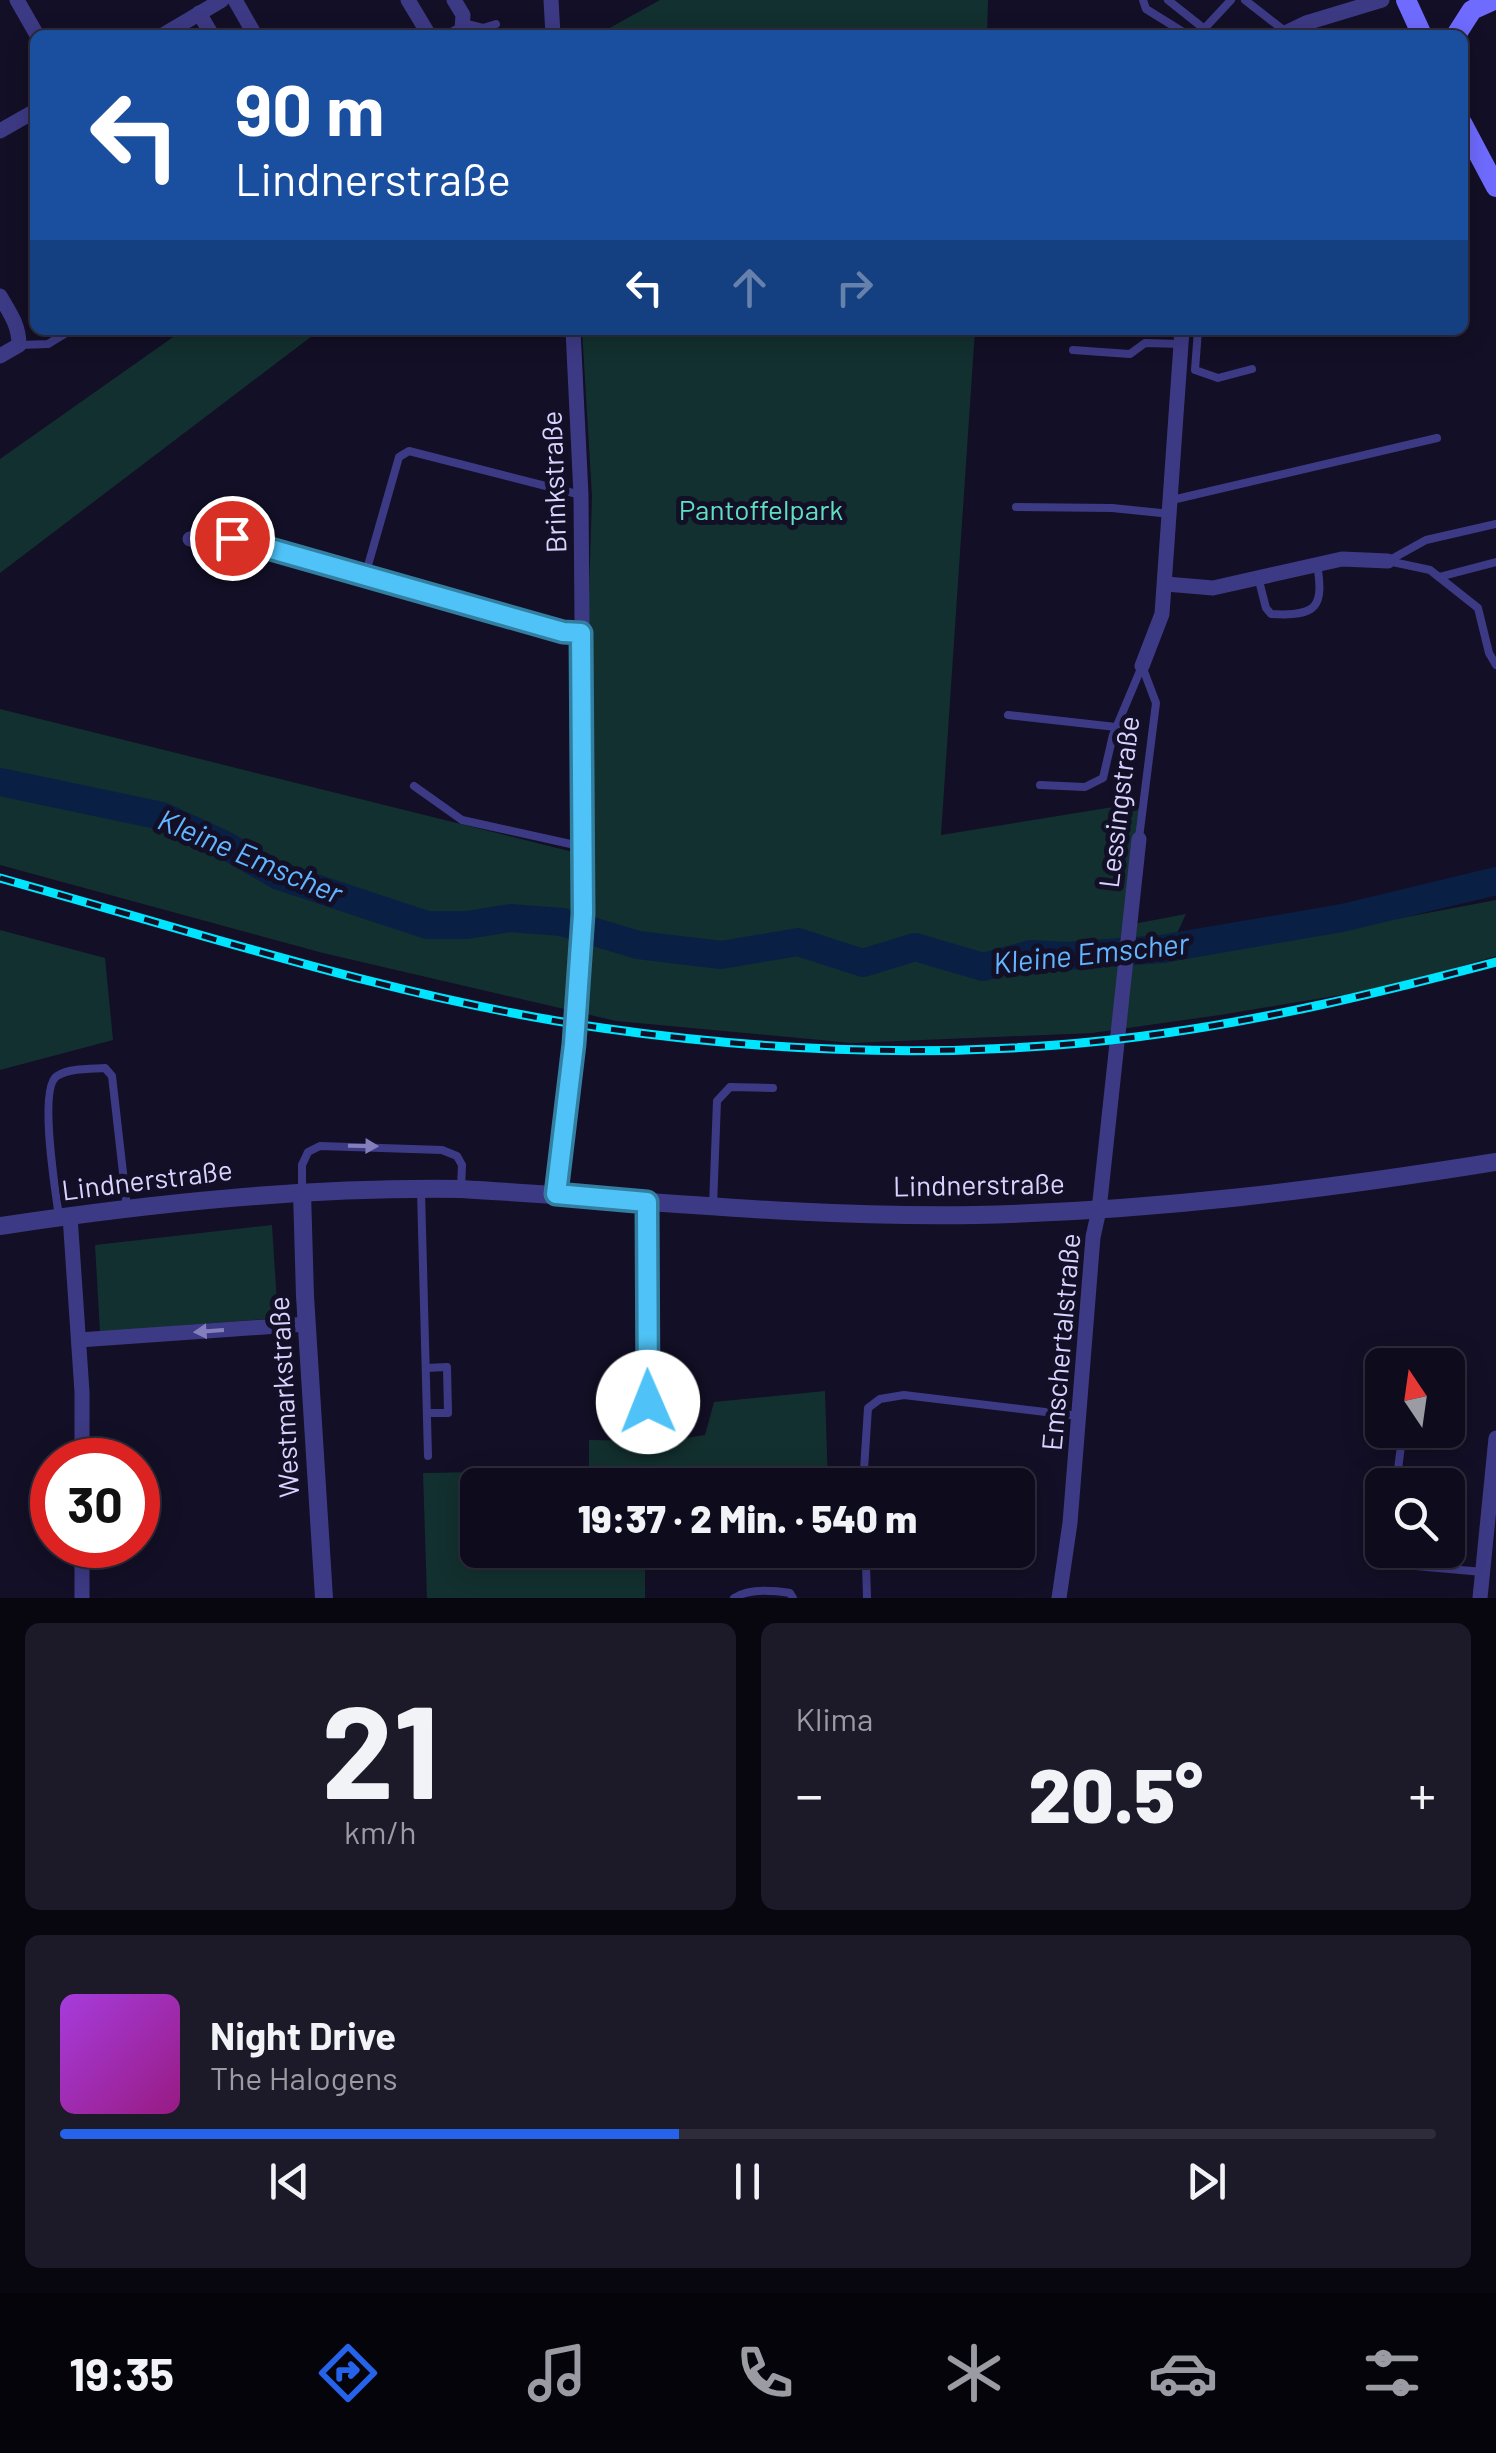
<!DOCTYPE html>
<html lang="de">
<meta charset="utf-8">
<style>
body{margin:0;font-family:Barlow,sans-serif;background:#1c1929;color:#f1f3f6;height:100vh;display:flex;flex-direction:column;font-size:38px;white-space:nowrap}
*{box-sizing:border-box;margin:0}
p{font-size:32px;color:#9b9ba3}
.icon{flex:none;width:55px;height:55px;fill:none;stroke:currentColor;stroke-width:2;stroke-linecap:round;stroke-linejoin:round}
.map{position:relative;height:1598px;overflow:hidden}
.side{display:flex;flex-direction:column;gap:25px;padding:25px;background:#08060f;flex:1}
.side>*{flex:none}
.hud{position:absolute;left:30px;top:30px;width:1438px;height:305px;border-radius:15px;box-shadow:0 5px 25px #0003,0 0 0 2px #2e2b3b;background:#1a4fa0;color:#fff;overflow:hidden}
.needle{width:65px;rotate:347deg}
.fabs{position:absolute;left:1365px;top:1348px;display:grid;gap:20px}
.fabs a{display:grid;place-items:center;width:100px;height:100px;border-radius:15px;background:#0e0b1c;box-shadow:0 5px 25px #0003,0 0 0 2px #2e2b3b;font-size:50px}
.speed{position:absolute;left:30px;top:1438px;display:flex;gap:20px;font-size:50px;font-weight:700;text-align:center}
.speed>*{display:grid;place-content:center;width:130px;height:130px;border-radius:50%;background:#0e0b1c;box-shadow:0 5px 25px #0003,0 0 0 2px #2e2b3b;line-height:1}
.speed .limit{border:15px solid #d22;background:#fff;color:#111}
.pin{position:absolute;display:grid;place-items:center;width:85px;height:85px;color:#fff;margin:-42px;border:5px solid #fff;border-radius:50%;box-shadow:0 2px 10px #0007}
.me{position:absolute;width:110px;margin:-55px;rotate:359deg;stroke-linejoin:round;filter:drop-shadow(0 0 8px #0008)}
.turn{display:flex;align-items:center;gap:35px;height:210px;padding:0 40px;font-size:45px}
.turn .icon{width:130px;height:130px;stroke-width:2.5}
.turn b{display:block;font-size:70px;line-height:85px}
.lanes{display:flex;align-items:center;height:95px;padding:0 40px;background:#0003;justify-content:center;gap:50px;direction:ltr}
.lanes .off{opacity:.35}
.big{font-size:75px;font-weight:800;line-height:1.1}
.side .widget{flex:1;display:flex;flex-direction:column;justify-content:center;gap:15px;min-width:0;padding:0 35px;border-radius:15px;background:#1c1929}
.side .dial{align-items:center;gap:0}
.dial b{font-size:130px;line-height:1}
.song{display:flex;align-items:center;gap:30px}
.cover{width:120px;height:120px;border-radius:15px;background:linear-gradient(135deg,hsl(280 70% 55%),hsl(310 70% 35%))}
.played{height:10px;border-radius:5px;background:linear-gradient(90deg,#2563eb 45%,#2e2b3b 45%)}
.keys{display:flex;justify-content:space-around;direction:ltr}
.heat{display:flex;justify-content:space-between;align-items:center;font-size:55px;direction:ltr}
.side .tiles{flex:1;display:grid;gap:25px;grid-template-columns:1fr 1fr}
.widget:last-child{grid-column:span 2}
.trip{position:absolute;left:460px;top:1468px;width:575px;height:100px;border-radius:15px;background:#0e0b1c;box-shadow:0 5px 25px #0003,0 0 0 2px #2e2b3b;font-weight:800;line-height:100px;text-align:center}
.tab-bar{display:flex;height:160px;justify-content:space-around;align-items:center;background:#06040b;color:#9b9ba3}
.tab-bar .icon{width:70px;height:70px}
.tab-bar .active{color:#2563eb}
.tab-bar b{font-size:45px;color:#f1f3f6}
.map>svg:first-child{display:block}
</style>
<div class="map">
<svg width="1496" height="1598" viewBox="0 0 1496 1598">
<rect width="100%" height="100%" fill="#130f26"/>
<g fill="#12302f">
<path d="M660 0H988L987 35H597Z"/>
<path d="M183 330H320L0 573V459Z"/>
<path d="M582 330H975L941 835 1144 802 1128 925 1186 914 1163 963 1496 900V956L1394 986 1220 1015 1092 1033 852 1043 616 1021 323 953 0 865V709L581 854 592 496Z"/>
<path d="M0 930 105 958 113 1040 0 1070Z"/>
<path d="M272 1225 278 1318 100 1332 95 1245Z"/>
<path d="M825 1391 828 1485H478V1550H699L645 1553V1598H427L423 1473 589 1470V1440L665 1441 705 1435 714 1402Z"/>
</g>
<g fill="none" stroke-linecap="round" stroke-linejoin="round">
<path stroke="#0a1f44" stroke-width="28" d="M0 782 162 816 223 844 279 876 427 925H467L510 918 562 922 638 945 721 955 798 942 863 963 915 947 983 967 1031 954 1068 956 1161 949 1342 918 1496 881"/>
<g stroke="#3d3a85" stroke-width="8">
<path d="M1143 0 1146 9 1188 35"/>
<path d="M1168 0 1212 35"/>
<path d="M1245 0 1286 32"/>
<path d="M463 23 483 28 496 24"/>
<path d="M1204 29 1231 0"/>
<path d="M1198 330 1195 370 1218 378 1252 369"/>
<path d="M20 345 48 344 71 330"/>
<path d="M1073 350 1130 354 1145 343 1181 344"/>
<path d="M1172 500 1437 438"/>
<path d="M1016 507 1112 508 1171 514"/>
<path d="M1388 561 1430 570 1478 608 1489 653 1496 665"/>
<path d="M1388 561 1426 540 1496 524"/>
<path d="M365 576 399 457 409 451 581 495"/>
<path d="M1258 577 1266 608 1271 614C1318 617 1324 606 1317 564"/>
<path d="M1439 577 1496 562"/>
<path d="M1008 715 1116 727"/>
<path d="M1040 785 1085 787 1103 778 1113 735 1142 666"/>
<path d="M414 786 462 820 584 847"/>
<path d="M1139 838 1156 703 1142 666"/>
<path d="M421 1191 428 1456"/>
<path d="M302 1192V1165L308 1152 320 1146 442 1150 457 1156 462 1165 461 1188"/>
<path d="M713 1206 717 1101 730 1087 773 1088"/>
<path d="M59 1217C56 1194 38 1088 57 1076 69 1068 91 1069 105 1068L112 1076 127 1208"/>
<path d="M426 1368 447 1367 448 1413H427"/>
<path d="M863 1485 868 1408 880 1399 904 1395 1079 1416"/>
<path d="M1396 1485 1403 1430"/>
<path d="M861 1550 866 1564 867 1598"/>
<path d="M1388 1550 1387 1559 1393 1564 1483 1572"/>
<path d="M734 1598C749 1588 772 1590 790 1593L793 1598"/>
</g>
<g stroke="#3d3a85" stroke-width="15">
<path d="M17 0 37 35"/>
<path d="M235 0 255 35"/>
<path d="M408 0 429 35"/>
<path d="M551 0 553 35"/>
<path d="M199 13 212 35"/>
<path d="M163 35 222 0"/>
<path d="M453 35 462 30 463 15 454 0"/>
<path d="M1281 35 1306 23 1382 0"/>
<path d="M0 131 35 111"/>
<path d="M0 296C10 313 19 325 19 345L0 356"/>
<path d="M190 539 232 538 563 632 581 633"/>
<path d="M1166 584 1213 588 1342 559 1388 561"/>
<path d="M1142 666 1162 614 1182 330"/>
<path d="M556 1194 576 1017 584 872 581 495 573 330"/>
<path d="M647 1202 649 1402"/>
<path d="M70 1216 82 1392V1460"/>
<path d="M79 1340 307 1324"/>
<path d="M82 1545V1598"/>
<path d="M1059 1598 1070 1523 1093 1237 1099 1210 1139 839"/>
<path d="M1480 1598 1496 1438"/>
</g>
<g stroke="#3d3a85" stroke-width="18">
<path d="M302 1192 305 1296 324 1598"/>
<path d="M0 1226C153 1203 306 1187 461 1189 633 1199 804 1218 976 1215 1151 1211 1323 1190 1496 1162"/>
</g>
<g stroke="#6f6bff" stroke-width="20">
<path d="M1406 0 1422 35"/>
<path d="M1456 35 1472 10 1494 0"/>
<path d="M1462 123 1496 187"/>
</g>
<g stroke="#00e5ff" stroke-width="9">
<path id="rail" d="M0 878C195 932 402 1000 602 1028 778 1053 960 1059 1136 1037 1258 1022 1378 993 1496 962"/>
</g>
<use href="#rail" stroke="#130f26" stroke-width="5" stroke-dasharray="15" stroke-linecap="butt"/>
</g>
<defs><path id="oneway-solid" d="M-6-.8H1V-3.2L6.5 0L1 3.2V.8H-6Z" transform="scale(2.5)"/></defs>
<g fill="#837fbc">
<use href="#oneway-solid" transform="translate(363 1146) rotate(1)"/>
<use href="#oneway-solid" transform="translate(209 1331) rotate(176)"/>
</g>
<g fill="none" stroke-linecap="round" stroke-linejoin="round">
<g stroke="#337fa1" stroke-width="25">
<path id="route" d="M232 538 563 632 581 633 583 914 574 1044 556 1194 647 1202 648 1402"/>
</g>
<use href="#route" stroke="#4fc3f7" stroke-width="18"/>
</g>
<g text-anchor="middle" stroke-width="10" stroke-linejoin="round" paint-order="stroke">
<g font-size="28" fill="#d9d4ff" stroke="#130f26">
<text transform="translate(554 482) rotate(-92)" y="10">Brinkstraße</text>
<text transform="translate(1119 802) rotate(-83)" y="10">Lessingstraße</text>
<text transform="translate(147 1180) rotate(-7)" y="10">Lindnerstraße</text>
<text transform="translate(979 1185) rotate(-1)" y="10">Lindnerstraße</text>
<text transform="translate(1061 1342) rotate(-85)" y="10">Emschertalstraße</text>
<text transform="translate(284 1397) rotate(-93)" y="10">Westmarkstraße</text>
</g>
<g font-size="28" fill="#5fe0c0" stroke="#130f26">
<text x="761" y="520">Pantoffelpark</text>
</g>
<g font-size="30" font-style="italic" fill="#62b6ff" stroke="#130f26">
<text transform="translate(250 857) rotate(23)" y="10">Kleine Emscher</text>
<text transform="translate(1091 954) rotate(-6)" y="10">Kleine Emscher</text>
</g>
</g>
</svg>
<div class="fabs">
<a><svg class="needle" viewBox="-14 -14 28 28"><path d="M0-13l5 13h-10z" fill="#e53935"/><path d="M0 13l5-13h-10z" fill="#9b9ba3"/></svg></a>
<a><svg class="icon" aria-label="search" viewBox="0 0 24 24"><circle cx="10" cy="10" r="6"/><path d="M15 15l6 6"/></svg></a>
</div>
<div class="speed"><div class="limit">30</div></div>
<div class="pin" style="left:232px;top:538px;background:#d93025"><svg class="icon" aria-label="arrive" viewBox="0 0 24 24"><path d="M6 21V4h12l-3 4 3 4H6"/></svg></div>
<svg class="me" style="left:648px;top:1402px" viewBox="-20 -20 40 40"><circle r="19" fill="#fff"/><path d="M0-13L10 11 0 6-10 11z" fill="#4fc3f7"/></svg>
<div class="trip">19:37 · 2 Min. · 540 m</div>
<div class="hud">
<div class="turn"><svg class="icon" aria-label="left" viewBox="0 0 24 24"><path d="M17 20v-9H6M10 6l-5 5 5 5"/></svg><div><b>90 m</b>Lindnerstraße</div></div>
<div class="lanes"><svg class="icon" aria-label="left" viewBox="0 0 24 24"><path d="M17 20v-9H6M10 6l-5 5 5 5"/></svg><svg class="icon off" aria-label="ahead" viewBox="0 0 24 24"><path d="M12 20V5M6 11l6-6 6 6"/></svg><svg class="icon off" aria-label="right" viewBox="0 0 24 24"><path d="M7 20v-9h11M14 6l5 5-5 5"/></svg></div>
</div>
</div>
<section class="side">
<div class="tiles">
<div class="widget dial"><b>21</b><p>km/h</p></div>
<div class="widget"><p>Klima</p>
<div class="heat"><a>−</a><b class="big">20.5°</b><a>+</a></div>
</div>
<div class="widget">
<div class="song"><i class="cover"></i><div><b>Night Drive</b><p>The Halogens</p></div></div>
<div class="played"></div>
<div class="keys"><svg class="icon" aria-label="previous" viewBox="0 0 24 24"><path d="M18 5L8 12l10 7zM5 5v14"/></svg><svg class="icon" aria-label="pause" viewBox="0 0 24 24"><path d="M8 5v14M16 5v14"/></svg><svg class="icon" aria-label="next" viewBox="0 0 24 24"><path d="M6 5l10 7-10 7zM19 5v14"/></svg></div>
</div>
</div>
</section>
<nav class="tab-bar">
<b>19:35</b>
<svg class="icon active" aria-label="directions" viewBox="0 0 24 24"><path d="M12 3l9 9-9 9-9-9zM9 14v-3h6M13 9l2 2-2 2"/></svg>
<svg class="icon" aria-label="music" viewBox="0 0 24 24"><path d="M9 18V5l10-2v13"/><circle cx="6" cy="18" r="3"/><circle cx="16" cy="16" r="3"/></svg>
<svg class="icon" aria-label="phone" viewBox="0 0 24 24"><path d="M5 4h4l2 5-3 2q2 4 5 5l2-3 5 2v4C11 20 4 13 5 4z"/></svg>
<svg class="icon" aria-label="climate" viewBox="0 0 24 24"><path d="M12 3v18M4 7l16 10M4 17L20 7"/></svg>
<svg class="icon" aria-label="car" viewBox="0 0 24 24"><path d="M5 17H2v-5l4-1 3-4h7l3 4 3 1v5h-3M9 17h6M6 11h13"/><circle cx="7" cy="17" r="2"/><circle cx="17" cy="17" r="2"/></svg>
<svg class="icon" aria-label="filters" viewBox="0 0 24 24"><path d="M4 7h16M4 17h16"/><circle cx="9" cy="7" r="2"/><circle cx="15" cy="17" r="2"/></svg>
</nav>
